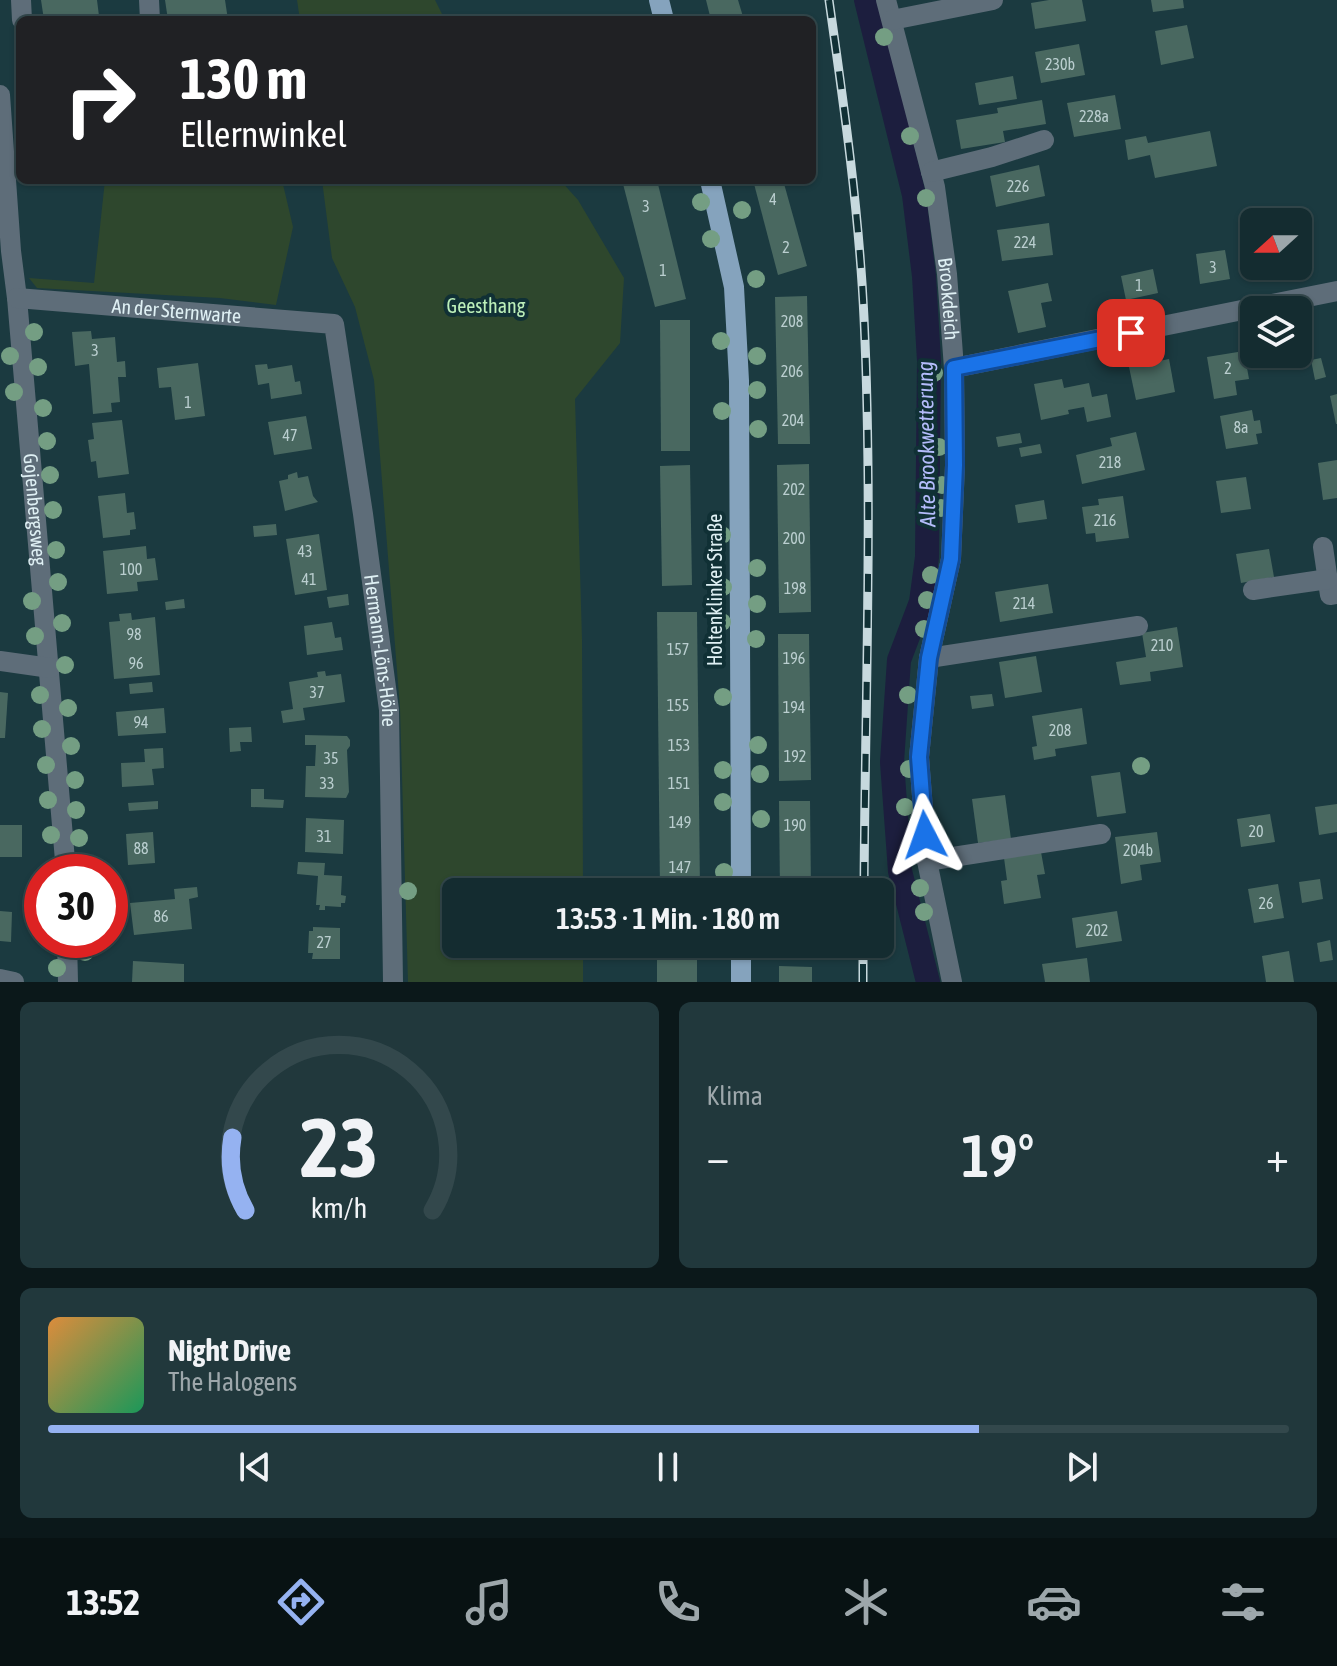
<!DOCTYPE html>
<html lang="de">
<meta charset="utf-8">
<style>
body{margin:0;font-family:"Asap Condensed",sans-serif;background:#21383c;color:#f1f3f6;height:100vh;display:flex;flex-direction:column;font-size:30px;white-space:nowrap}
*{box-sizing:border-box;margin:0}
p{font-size:26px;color:#9da7ab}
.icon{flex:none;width:44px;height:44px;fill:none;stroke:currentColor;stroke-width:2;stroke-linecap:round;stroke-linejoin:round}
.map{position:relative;height:982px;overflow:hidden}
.side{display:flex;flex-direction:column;gap:20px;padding:20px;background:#0b181a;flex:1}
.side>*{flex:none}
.top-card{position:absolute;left:16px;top:16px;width:800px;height:168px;border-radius:12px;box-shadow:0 2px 6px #0004,0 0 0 2px #33484c;background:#202124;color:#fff;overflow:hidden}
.needle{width:52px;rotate:249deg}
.controls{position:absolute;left:1240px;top:208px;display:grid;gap:16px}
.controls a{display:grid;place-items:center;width:72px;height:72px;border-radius:12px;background:#142c30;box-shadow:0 2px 6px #0004,0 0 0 2px #33484c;font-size:40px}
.speed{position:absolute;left:24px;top:854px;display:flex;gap:16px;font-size:40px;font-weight:700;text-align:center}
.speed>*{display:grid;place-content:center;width:104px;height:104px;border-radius:50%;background:#142c30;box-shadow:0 2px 6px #0004,0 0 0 2px #33484c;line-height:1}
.speed .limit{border:12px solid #d22;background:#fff;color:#111}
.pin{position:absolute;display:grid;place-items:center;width:68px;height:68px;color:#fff;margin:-34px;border-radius:16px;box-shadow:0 4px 12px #0006}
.me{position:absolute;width:88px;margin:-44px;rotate:356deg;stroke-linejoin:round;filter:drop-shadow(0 0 6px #0008)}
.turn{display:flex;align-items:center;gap:28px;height:168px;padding:0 32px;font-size:36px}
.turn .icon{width:104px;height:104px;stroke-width:2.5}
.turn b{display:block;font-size:56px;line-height:68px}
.big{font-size:60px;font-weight:600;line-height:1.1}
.side .card{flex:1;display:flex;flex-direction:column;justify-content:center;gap:12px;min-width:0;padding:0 28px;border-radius:12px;background:#21383c}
.side .dial{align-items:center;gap:0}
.dial svg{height:208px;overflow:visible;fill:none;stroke:#33484c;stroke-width:7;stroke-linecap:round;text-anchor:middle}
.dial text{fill:#f1f3f6;stroke:none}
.song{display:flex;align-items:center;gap:24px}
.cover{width:96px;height:96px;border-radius:12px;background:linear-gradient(135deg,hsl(30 70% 55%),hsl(150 70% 35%))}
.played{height:8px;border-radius:4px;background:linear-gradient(90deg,#95b2f1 75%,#33484c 75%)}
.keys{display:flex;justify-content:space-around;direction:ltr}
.heat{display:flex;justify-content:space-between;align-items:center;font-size:44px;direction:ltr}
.side .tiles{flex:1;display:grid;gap:20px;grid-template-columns:1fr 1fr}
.card:last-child{grid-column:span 2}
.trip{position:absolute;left:442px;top:878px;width:452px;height:80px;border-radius:12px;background:#142c30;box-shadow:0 2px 6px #0004,0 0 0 2px #33484c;font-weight:600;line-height:80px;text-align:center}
.dock{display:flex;height:128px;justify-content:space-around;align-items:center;background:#081213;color:#9da7ab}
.dock .icon{width:56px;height:56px}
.dock .selected{color:#95b2f1}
.dock b{font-size:36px;color:#f1f3f6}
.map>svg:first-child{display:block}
</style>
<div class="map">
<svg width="1337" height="982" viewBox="0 0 1337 982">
<rect width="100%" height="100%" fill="#1b3a40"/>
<g fill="#2e472d">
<path d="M297 0H435L445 20H300Z"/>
<path d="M105 180H282L293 227 276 305 220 298 37 288 29 278 94 283Z"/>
<path d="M322 180H560L578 200 624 278 620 343 575 399 582 639 583 892H456V944H583V982H408L400 708 374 380 355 307 332 258Z"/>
</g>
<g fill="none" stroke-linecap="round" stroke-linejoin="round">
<path stroke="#1c1e3e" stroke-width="24" d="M866 0 914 195 924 276 929 361 927 557 921 602 899 660 892 762 900 871 928 982"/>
</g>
<g fill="#496860">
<path d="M41 0H97L99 16 44 20Z"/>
<path d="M165 0H225L228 20H168Z"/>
<path d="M706 0H738L744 20H711Z"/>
<path d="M1049 0H1082L1086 21 1035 29 1031 3Z"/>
<path d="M1151 0H1183L1184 8 1153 12Z"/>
<path d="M1187 25 1194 58 1161 65 1155 31Z"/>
<path d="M1079 44 1085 75 1041 83 1035 52Z"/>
<path d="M1013 76 1017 99 979 105 975 83Z"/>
<path d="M1115 95 1121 129 1074 137 1067 103Z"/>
<path d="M1042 100 1046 124 1003 131 1005 142 961 149 956 120 998 113 997 108Z"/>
<path d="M1210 131 1217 166 1155 178 1150 155 1128 160 1125 140 1146 136 1148 143Z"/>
<path d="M1039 165 1045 196 996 207 990 176Z"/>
<path d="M622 180H657L686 299 655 307Z"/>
<path d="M753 180H783L807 266 778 275Z"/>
<path d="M1304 212 1307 249 1298 250V222H1265V216Z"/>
<path d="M1049 223 1053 255 1002 261 997 230Z"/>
<path d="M1225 250 1230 279 1200 284 1196 254Z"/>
<path d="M1153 269 1158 293 1126 300 1121 276Z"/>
<path d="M1048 283 1052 301 1041 303 1046 327 1018 333 1008 291Z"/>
<path d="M807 296 810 444H778L775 297Z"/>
<path d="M660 320H690V451H661Z"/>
<path d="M91 331 92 339 115 337 117 362 125 361 126 377H118L120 402 111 403 112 412 93 414 89 364 75 366 72 332Z"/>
<path d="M1244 351 1249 379 1235 381 1237 395 1214 399 1207 357Z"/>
<path d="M1321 358 1326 377 1315 380 1311 360Z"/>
<path d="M1169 359 1175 392 1136 400 1129 367Z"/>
<path d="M198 363 205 416 175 420 171 387 159 388 157 368Z"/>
<path d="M267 364 268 369 292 365 295 382 300 381 302 394 271 399 269 383 258 385 255 365Z"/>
<path d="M1062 379 1064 388 1089 383 1092 397 1107 394 1111 417 1087 422 1084 407 1068 410 1069 414 1041 420 1034 384Z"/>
<path d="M1337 394V424H1336L1330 396Z"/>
<path d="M1252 410 1254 421 1260 420 1262 433 1256 434 1258 444 1226 449 1220 416Z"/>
<path d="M306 416 312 449 274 455 268 422Z"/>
<path d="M122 420 129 474 98 478 96 461 91 462 88 440 94 439 92 423Z"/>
<path d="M1136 432 1145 470 1082 484 1076 455 1112 446 1110 438Z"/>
<path d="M1020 433 1022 443 998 447 996 437Z"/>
<path d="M1040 444 1042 453 1021 457 1019 448Z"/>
<path d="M1337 460V498L1323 500 1318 463Z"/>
<path d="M809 464 811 612 779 613 777 465Z"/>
<path d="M690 465 692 585 662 586 660 466Z"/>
<path d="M297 472 298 478 308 476 313 496 318 502 285 511 279 481 288 479V475Z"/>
<path d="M1246 477 1251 509 1221 513 1216 481Z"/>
<path d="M125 493 127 513 134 512 136 529 130 530V535L103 538 98 496Z"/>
<path d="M1123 496 1129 538 1096 542 1095 533 1086 534 1082 507 1099 505 1098 499Z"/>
<path d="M1044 500 1047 519 1018 523 1015 505Z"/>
<path d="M276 524 277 535 254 537 253 526Z"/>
<path d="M319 534 327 590 295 595 286 539Z"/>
<path d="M146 546 147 559 155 558 158 580 137 582 138 591 107 594 103 551Z"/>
<path d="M1269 549 1274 577 1241 583 1236 554Z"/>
<path d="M1048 584 1053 613 1000 622 995 592Z"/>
<path d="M348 594 349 605 329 608 327 597Z"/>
<path d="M184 599 185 608 166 610 165 602Z"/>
<path d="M657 612H697L700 892H660Z"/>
<path d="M131 613 132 620 155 617 160 675 114 679 109 622 120 621 119 614Z"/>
<path d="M332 622 335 638 341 637 343 650 307 655 304 626Z"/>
<path d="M1177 627 1183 667 1150 672 1151 681 1120 685 1116 662 1146 657 1142 633Z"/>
<path d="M778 634H809L811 780 779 781Z"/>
<path d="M1036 656 1042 692 1005 698 999 662Z"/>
<path d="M325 671 326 676 341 674 345 702 303 708 305 720 283 723 281 711 293 709 289 682 318 677 317 672Z"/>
<path d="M152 682 153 692 130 694 129 684Z"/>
<path d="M0 692 8 693 5 738H0Z"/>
<path d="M992 694 994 706 972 709 970 696Z"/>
<path d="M164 708 166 733 118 736 116 712Z"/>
<path d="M1082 708 1087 744 1055 749 1056 756 1034 760 1032 747 1037 746 1032 716Z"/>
<path d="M251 727 252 742H240L241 751 230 752 229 728Z"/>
<path d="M305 735 347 736 350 740V746L347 750 349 792 346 798 305 797 306 766H315L316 745H305Z"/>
<path d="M163 748 164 768 152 769 154 785 122 787 121 763 145 762 144 749Z"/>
<path d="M1120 772 1126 813 1097 817 1091 776Z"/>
<path d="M251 789H264V799L284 800 283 808 251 807Z"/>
<path d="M1005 795 1011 839 978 843 972 799Z"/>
<path d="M158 801V809L129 811 128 803Z"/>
<path d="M779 801H810L811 892H780Z"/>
<path d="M1337 804V832L1319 835 1315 807Z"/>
<path d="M1270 814 1275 842 1241 847 1237 819Z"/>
<path d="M306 818 344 820 343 854 305 852Z"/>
<rect x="0" y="825" width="22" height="32"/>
<path d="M153 832 155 863 128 865 126 834Z"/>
<path d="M1157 832 1161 862 1140 865 1142 880 1121 884 1115 837Z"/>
<path d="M1041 852 1045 874 1037 875 1041 898 1004 904 1001 881 1007 880 1004 858Z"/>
<path d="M298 862 325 863 324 875 342 876 341 895 346 896 345 903H341V907L325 906V910H319L320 905H316L318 876 297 874Z"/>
<path d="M1320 879 1323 899 1302 903 1299 882Z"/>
<path d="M1278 884 1284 918 1254 923 1248 889Z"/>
<path d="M197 887 198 897 189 899 192 929 134 935 130 903 175 899 174 889Z"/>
<path d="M0 911 12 912 11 942 0 941Z"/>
<path d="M1117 911 1122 941 1076 948 1072 918Z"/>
<path d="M313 927 340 928V959H312L313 953H308L309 931H313Z"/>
<path d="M1330 940 1333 960 1320 962 1317 943Z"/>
<rect x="657" y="944" width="40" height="38"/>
<path d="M1289 951 1294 982H1266L1262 956Z"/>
<path d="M1087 958 1090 982H1045L1042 964Z"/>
<path d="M133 961 184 964V982H132Z"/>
<path d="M779 966 812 967V982H779Z"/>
</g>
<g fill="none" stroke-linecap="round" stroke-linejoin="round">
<g stroke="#5e6d79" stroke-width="20">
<path d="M21 0 22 20"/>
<path d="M149 0 150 20"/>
<path id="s1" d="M886 0 935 187 947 274 954 368 955 465 951 559 929 658 919 757 927 861 952 982"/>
<path d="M892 20 993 0"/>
<path id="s2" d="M0 95 11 251 17 298 66 872"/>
<path d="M931 172 992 157 1044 140"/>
<path id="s3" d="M17 298 334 324 363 514 389 710 393 982"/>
<path d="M954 368 1337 291"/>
<path d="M1323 547 1330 595 1337 594"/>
<path d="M1253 590 1328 579"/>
<path d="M929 658 1138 626"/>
<path d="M0 661 50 668"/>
<path d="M927 861 1101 834"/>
<path d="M67 940 68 982"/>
<path d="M0 979 14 982"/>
</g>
<g stroke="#85a3bd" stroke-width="20">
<path d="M659 0 664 20"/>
<path d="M710 180 734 287 739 381 741 892"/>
<path d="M741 944V982"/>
</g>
<g stroke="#c7d9de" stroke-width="9">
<g id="rail">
<path d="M829 0C844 106 859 211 864 318 873 509 865 701 864 892"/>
<path d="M863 982V944"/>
</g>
</g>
<use href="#rail" stroke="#103035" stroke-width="6" stroke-dasharray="18" stroke-linecap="butt"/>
</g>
<g fill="#749e83">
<circle cx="884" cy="37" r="9"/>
<circle cx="910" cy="136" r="9"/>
<circle cx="926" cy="198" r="9"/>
<circle cx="701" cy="202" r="9"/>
<circle cx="742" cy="210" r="9"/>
<circle cx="711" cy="239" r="9"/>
<circle cx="756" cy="279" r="9"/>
<circle cx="34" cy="332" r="9"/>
<circle cx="721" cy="341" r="9"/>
<circle cx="10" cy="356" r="9"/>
<circle cx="757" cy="356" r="9"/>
<circle cx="38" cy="367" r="9"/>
<circle cx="934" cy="373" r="9"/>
<circle cx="757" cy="390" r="9"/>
<circle cx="14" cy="392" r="9"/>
<circle cx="43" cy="408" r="9"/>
<circle cx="722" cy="411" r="9"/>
<circle cx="758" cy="429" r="9"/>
<circle cx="47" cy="441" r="9"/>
<circle cx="939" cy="447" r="9"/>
<circle cx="50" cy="475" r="9"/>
<circle cx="942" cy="485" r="9"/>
<circle cx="941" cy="508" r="9"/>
<circle cx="53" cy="510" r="9"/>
<circle cx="722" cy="535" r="9"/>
<circle cx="56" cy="550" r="9"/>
<circle cx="757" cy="568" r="9"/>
<circle cx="931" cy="575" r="9"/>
<circle cx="58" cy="582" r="9"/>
<circle cx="723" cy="587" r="9"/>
<circle cx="927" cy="600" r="9"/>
<circle cx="32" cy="601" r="9"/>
<circle cx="757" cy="604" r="9"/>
<circle cx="722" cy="622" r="9"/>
<circle cx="62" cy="623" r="9"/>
<circle cx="924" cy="629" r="9"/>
<circle cx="35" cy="636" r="9"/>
<circle cx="756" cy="639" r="9"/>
<circle cx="65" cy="665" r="9"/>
<circle cx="40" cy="695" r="9"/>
<circle cx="908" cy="695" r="9"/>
<circle cx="723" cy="697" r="9"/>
<circle cx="68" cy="708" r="9"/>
<circle cx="42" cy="729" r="9"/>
<circle cx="758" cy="745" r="9"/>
<circle cx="71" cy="746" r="9"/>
<circle cx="46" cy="765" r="9"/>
<circle cx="1141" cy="766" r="9"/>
<circle cx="909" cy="769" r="9"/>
<circle cx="723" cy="770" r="9"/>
<circle cx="760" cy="774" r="9"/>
<circle cx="75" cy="780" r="9"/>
<circle cx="48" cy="800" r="9"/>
<circle cx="723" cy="802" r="9"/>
<circle cx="905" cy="807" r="9"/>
<circle cx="76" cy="810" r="9"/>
<circle cx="761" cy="819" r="9"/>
<circle cx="51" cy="835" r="9"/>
<circle cx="79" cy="838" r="9"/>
<circle cx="724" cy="872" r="9"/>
<circle cx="920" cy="888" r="9"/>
<circle cx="408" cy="891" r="9"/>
<circle cx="924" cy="912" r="9"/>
<circle cx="85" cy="952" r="9"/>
<circle cx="57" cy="968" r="9"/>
</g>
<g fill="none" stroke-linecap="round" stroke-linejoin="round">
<g stroke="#114b97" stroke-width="20">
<path id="route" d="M925 835 919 757 929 658 951 559 955 465 954 368 1131 333"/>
</g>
<use href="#route" stroke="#1a73e8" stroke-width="14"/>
</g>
<g text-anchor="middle" stroke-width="8" stroke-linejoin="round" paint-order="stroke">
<g font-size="16" fill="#bacecf">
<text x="1060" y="70">230b</text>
<text x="1094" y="122">228a</text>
<text x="1018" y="192">226</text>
<text x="773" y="205">4</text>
<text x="646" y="212">3</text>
<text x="1025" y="248">224</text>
<text x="786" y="253">2</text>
<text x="1213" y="273">3</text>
<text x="663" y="276">1</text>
<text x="1139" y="291">1</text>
<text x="792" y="327">208</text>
<text x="95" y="356">3</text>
<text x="1228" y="374">2</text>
<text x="792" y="377">206</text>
<text x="188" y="408">1</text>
<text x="793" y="426">204</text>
<text x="1241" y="433">8a</text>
<text x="290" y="441">47</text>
<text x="1110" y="468">218</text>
<text x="794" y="495">202</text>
<text x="1105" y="526">216</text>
<text x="794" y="544">200</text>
<text x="305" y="557">43</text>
<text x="131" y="575">100</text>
<text x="309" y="585">41</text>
<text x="795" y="594">198</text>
<text x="1024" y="609">214</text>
<text x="134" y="640">98</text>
<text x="1162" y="651">210</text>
<text x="678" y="655">157</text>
<text x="794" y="664">196</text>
<text x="136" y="669">96</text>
<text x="317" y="698">37</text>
<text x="678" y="711">155</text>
<text x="794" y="713">194</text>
<text x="141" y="728">94</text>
<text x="1060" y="736">208</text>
<text x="679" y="751">153</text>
<text x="795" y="762">192</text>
<text x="331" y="764">35</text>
<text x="327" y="789">33</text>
<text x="679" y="789">151</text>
<text x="680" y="828">149</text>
<text x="795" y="831">190</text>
<text x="1256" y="837">20</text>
<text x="324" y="842">31</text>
<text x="141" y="854">88</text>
<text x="1138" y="856">204b</text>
<text x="680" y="873">147</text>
<text x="1266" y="909">26</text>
<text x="161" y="922">86</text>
<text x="1097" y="936">202</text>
<text x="324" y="948">27</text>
</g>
<g font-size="20" fill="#dff0f4" stroke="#103035">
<text dy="7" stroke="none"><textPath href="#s1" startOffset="306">Brookdeich</textPath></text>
<text dy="7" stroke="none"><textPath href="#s3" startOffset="160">An der Sternwarte</textPath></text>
<text dy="7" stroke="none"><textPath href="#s2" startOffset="416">Gojenbergsweg</textPath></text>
<text transform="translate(715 590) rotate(-90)" y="7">Holtenklinker Straße</text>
<text dy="7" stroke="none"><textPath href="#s3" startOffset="648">Hermann-Löns-Höhe</textPath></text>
</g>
<g font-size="20" fill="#bcefb9" stroke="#103035">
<text x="486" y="313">Geesthang</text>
</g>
<g font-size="22" font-style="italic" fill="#b4bcfb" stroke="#103035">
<text transform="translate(926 444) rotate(-91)" y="8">Alte Brookwetterung</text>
</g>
</g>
</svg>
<div class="controls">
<a><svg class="needle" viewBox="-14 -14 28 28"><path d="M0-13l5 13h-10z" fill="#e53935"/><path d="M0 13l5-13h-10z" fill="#9da7ab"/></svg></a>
<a><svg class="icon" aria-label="layers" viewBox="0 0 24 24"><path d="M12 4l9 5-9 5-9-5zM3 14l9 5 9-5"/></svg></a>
</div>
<div class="speed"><div class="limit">30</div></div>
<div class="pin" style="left:1131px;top:333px;background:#d93025"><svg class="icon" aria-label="arrive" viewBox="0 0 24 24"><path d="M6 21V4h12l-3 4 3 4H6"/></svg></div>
<svg class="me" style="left:925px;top:835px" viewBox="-20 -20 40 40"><path d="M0-17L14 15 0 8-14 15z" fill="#1a73e8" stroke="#fff" stroke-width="4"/></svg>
<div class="trip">13:53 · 1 Min. · 180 m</div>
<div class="top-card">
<div class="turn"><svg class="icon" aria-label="right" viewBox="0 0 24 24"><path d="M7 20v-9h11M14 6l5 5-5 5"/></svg><div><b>130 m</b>Ellernwinkel</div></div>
</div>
</div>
<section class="side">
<div class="tiles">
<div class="card dial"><svg viewBox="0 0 100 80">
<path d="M14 69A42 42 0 1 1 86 69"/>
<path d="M14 69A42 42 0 0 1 9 41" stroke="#95b2f1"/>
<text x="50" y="56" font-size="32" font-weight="700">23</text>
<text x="50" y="72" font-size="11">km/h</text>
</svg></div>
<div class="card"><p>Klima</p>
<div class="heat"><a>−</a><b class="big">19°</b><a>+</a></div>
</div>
<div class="card">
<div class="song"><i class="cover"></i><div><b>Night Drive</b><p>The Halogens</p></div></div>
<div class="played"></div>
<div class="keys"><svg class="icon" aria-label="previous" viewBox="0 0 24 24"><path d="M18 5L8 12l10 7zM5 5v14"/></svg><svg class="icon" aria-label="pause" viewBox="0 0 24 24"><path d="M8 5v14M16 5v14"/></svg><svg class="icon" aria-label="next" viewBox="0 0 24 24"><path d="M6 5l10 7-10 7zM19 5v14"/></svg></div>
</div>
</div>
</section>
<nav class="dock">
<b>13:52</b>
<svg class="icon selected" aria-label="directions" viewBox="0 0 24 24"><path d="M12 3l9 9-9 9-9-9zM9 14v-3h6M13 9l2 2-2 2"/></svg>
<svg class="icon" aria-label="music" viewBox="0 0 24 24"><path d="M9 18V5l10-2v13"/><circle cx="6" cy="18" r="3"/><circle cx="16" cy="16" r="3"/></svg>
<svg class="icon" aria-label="phone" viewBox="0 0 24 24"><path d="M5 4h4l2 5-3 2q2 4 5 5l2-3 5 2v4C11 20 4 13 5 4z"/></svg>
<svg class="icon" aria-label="climate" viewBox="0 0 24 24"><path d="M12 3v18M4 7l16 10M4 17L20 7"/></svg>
<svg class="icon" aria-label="car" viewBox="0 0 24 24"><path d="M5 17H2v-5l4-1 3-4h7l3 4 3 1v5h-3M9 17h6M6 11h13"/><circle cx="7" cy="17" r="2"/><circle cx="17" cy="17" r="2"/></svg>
<svg class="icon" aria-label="filters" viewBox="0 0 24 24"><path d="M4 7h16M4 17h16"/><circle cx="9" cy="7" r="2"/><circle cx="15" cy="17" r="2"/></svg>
</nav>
